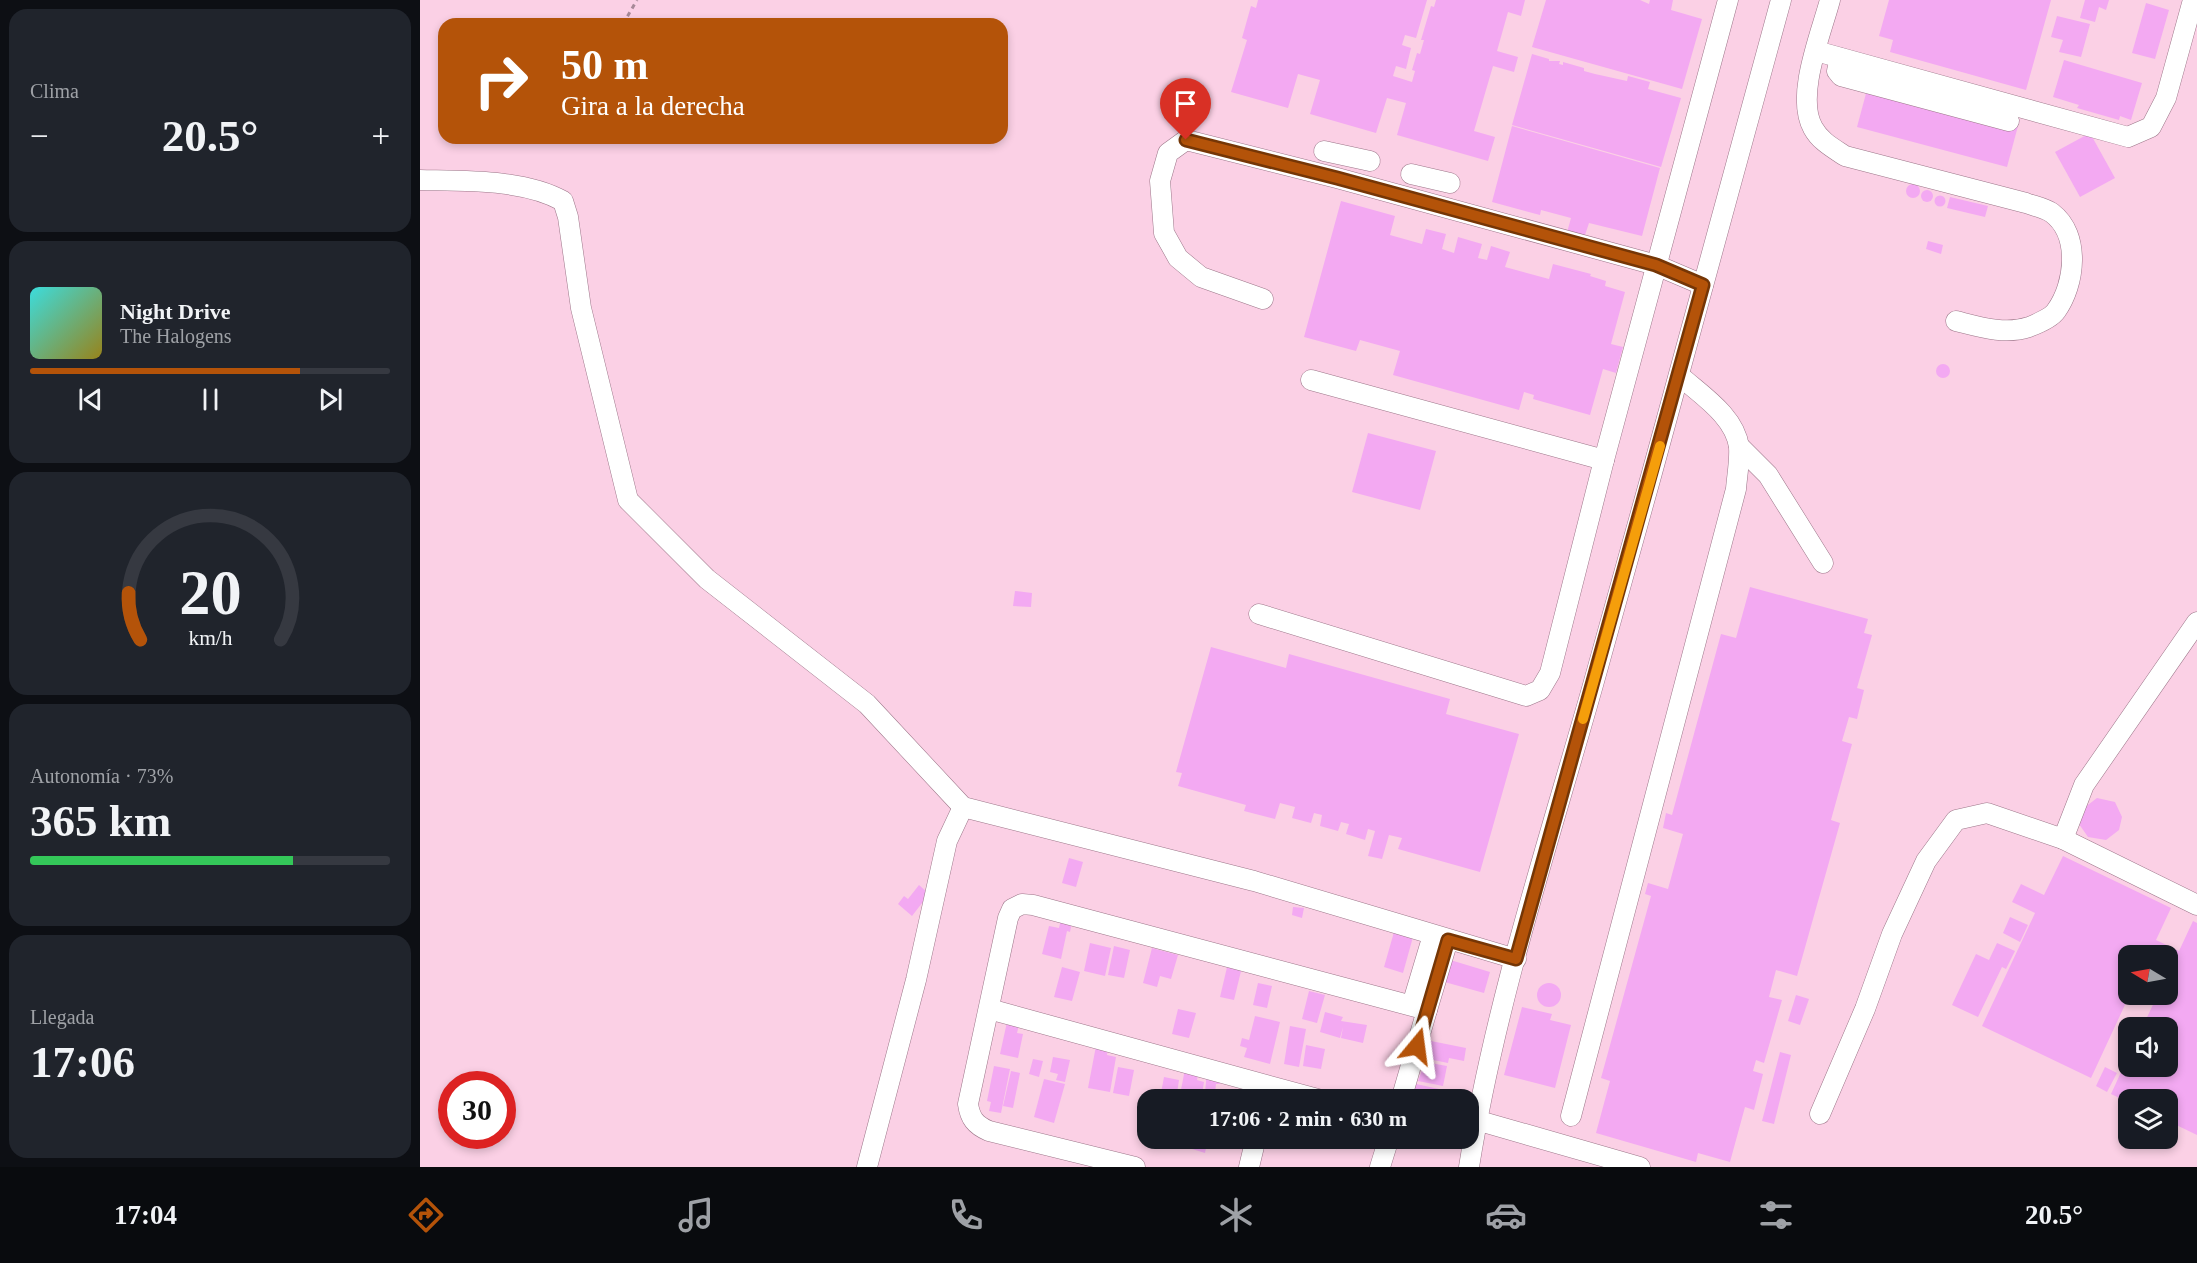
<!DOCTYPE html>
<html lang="es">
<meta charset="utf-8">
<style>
body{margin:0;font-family:Georgia,serif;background:#20242c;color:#f1f3f6;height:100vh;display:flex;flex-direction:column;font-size:22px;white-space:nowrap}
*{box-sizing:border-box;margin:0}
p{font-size:20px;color:#9ea1a6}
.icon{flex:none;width:33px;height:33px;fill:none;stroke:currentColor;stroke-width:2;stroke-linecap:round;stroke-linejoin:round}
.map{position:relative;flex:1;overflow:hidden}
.sheet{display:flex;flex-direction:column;gap:9px;padding:9px;background:#0d0f14;width:420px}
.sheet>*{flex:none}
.guide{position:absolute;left:18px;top:18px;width:570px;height:126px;border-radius:18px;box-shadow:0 3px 9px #0003;background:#b45309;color:#fff;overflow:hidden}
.needle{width:39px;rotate:280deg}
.buttons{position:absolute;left:1698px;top:945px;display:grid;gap:12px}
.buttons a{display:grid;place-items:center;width:60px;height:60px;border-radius:12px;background:#171b24;box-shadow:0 3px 9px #0003;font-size:30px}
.speed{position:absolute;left:18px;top:1071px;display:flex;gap:12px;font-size:30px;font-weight:700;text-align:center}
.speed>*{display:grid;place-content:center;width:78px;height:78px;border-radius:50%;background:#171b24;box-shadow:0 3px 9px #0003;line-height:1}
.speed .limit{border:9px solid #d22;background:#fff;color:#111}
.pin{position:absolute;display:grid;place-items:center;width:51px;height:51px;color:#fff;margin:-62px -26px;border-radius:50% 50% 50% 0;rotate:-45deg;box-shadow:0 0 6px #0007}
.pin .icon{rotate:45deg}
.me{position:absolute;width:66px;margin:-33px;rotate:16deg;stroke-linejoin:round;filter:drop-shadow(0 0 4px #0008)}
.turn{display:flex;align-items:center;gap:21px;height:126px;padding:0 24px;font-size:27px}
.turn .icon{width:78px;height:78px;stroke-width:2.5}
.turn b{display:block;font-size:42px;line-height:51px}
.big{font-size:45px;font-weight:800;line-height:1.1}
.sheet .tile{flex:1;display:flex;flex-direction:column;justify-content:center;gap:9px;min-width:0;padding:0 21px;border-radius:18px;background:#20242c}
.sheet .dial{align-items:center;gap:0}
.dial svg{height:156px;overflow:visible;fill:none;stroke:#363941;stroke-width:7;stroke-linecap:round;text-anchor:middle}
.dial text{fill:#f1f3f6;stroke:none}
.song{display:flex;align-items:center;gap:18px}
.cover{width:72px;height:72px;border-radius:9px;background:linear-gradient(135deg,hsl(180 70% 55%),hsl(50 70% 35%))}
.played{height:6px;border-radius:3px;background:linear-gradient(90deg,#b45309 75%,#363941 75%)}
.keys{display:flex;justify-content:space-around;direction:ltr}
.heat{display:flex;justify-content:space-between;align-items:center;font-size:33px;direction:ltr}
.charge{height:9px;border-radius:4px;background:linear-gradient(90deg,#34c759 73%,#363941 0)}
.trip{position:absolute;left:717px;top:1089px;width:342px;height:60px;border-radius:18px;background:#171b24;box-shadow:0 3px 9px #0003;font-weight:800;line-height:60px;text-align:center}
.menu{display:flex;height:96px;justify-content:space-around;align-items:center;background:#090b0e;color:#9ea1a6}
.menu .icon{width:42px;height:42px}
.menu .on{color:#b45309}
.menu b{font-size:27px;color:#f1f3f6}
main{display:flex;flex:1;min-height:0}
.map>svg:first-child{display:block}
</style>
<main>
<section class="sheet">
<div class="tile"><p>Clima</p>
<div class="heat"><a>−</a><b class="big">20.5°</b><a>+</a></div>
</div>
<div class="tile">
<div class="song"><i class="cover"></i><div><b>Night Drive</b><p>The Halogens</p></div></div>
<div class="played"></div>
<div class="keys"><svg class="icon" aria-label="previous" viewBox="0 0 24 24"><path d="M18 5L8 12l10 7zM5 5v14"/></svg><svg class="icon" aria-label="pause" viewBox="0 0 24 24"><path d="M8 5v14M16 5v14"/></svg><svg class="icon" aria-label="next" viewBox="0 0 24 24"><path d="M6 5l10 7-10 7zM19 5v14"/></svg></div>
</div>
<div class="tile dial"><svg viewBox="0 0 100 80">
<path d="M14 69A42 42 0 1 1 86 69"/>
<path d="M14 69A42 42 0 0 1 8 45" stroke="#b45309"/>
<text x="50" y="56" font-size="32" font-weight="700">20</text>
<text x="50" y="72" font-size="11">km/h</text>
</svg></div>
<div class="tile"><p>Autonomía · 73%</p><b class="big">365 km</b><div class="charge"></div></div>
<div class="tile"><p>Llegada</p><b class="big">17:06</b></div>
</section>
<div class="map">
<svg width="1777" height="1167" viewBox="0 0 1777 1167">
<rect width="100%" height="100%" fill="#fbd0e5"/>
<g fill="#f3a9f2">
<path d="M838 0H1007L996 38 985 35 982 45 991 48 986 69 976 66 973 76 992 82 995 71 992 70 997 53 1000 54 1004 40H1001L1011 6 1014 7 1016 0H1105L1101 16 1088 12 1077 51 1098 57 1094 72 1073 66 1054 131 1075 137 1068 161 977 135 986 103 967 98 956 133 890 114 900 80 878 74 868 108 811 92 827 40 822 38 831 6 836 8Z"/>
<path d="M1126 0H1220L1229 4 1230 0H1253L1251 10 1282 19 1262 89 1112 47Z"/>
<path d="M1469 0H1631L1606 90 1470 52 1473 40 1459 36Z"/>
<path d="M1665 0H1689L1686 10 1679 7 1675 22 1660 18Z"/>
<path d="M1726 3 1749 10 1735 59 1712 53Z"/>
<path d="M1637 16 1670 24 1661 57 1639 52 1643 40 1631 37Z"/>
<path d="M1112 54 1129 59V61H1140L1139 64 1143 65V62L1164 68V71L1175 74 1207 81 1208 76 1230 82 1228 89 1261 98 1241 167 1092 125Z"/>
<path d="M1644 60 1722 83 1711 120 1700 116 1699 120 1657 108 1659 105 1633 97Z"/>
<path d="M1448 86 1598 126 1587 167 1437 127Z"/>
<path d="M1092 126 1240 168 1222 236 1169 223 1163 241 1146 236 1151 218 1121 210 1120 215 1072 202Z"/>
<path d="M1670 133 1695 178 1660 197 1635 152Z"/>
<circle cx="1493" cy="191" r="7"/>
<circle cx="1507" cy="196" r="6"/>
<circle cx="1520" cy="201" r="5.5"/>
<path d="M1530 197 1568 206 1565 217 1527 208Z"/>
<path d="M921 201 975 216 970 235 1002 244 1006 229 1026 234 1022 249 1034 253 1038 237 1062 244 1058 258 1067 260 1071 246 1090 252 1085 267 1129 279 1133 264 1171 274 1170 276 1186 281 1185 286 1205 292 1191 344 1203 347 1196 373 1183 369 1170 415 1113 399 1114 395 1104 392 1099 410 973 375 980 351 940 340 936 351 884 337Z"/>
<path d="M1508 241 1523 245 1521 254 1506 249Z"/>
<circle cx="1523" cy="371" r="7"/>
<path d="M948 433 1016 451 1000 510 932 492Z"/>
<path d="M1330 587 1448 619 1444 633 1452 635 1437 688 1444 690 1437 719 1429 717 1422 741 1432 744 1411 820 1420 823 1377 976 1356 970 1349 997 1362 1000 1344 1063 1336 1060 1333 1071 1343 1074 1334 1110 1325 1107 1310 1162 1278 1153 1276 1162 1176 1133 1190 1081 1181 1078 1231 896 1225 894 1228 883 1248 889 1263 834 1243 828 1246 813 1252 815 1301 634 1316 638Z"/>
<path d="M595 591 612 593 611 607 593 606Z"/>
<path d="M791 647 866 668 869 654 1030 699 1026 714 1099 734 1060 872 978 849 982 838 969 835 962 859 948 856 955 831 948 829 945 840 926 834 929 824 921 822 918 831 900 826 902 815 894 813 891 823 872 818 875 807 860 803 855 819 824 811 826 805 758 786 762 773 756 772Z"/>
<path d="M1677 798 1695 802 1702 817 1699 830 1686 840 1668 837 1659 824 1664 808Z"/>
<path d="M1643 856 1751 908 1736 940 1759 951 1773 921 1777 923V1135L1748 1121V1100H1708V1102L1691 1094 1708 1057V1066H1748V1028H1722L1738 994H1748V956H1708L1710 994 1671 1078 1562 1026 1615 913 1592 902 1601 884 1624 895Z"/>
<path d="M649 858 663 862 656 887 642 883Z"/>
<path d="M499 885 509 894 492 916 478 904 484 896 488 899Z"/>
<path d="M873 907 884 908 882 918 872 915Z"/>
<path d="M1590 917 1608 925 1600 942 1583 933Z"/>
<path d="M641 919 652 922 650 932 647 931 641 959 622 954 629 926 639 928Z"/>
<path d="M974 932 993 937 983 973 964 967Z"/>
<path d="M670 943 691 948 685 976 664 971Z"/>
<path d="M1577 943 1595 951 1586 969 1582 967 1558 1017 1532 1005 1556 954 1569 960Z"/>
<path d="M694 946 710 950 704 978 688 975Z"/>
<path d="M732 948 758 955 751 979 740 976 737 987 723 983Z"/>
<path d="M1027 959 1070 972 1064 993 1021 981Z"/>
<path d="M808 963 822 967 814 1000 800 997Z"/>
<path d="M642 967 660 972 652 1001 634 997Z"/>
<path d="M838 983 852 986 847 1008 833 1005Z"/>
<circle cx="1129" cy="995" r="12"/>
<path d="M889 991 905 995 897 1023 882 1019Z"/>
<path d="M1376 995 1389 999 1380 1025 1368 1021Z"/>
<path d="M1102 1007 1132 1014 1130 1020 1151 1025 1135 1088 1084 1075Z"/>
<path d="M758 1009 776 1013 769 1038 752 1034Z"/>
<path d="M905 1012 923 1017 921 1021 947 1025 943 1043 921 1038 923 1027 920 1038 900 1032Z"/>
<path d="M835 1016 860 1022 850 1064 824 1057 827 1048 820 1046 822 1038 829 1040Z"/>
<path d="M587 1022 599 1025 597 1033 603 1034 598 1058 580 1054Z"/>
<path d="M870 1026 886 1029 879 1067 864 1064Z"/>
<path d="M1006 1040 1046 1048 1044 1061 1029 1058 1028 1063 1008 1059 1010 1053 1004 1052Z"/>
<path d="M886 1045 905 1049 901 1069 883 1066Z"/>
<path d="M676 1046 688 1048 687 1055 696 1057 690 1092 668 1088Z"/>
<path d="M1360 1052 1371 1055 1354 1124 1342 1121Z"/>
<path d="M633 1057 650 1060 645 1082 636 1080 638 1074 630 1072Z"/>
<path d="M613 1059 623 1061 619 1077 609 1074Z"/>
<path d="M1005 1062 1027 1066 1023 1086 998 1081Z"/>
<path d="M574 1066 590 1069 581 1113 569 1111 571 1102 567 1101Z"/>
<path d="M698 1067 714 1070 709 1096 693 1093Z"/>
<path d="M1685 1067 1697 1073 1687 1092 1676 1086Z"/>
<path d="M765 1069 779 1071 777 1080 784 1082 781 1100H759Z"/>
<path d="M591 1071 600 1073 593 1108 583 1106Z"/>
<path d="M787 1072 802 1074 800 1084H796L795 1093 785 1092Z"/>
<path d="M744 1077 759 1080 756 1100 740 1098Z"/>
<path d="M624 1079 645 1084 634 1123 614 1117Z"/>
<path d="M996 1084 1033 1092 1032 1100H983L985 1090 994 1092Z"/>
<path d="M771 1138H788L785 1153 769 1148Z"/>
</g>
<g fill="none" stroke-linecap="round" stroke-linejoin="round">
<g stroke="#9c7689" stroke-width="21">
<g id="minor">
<path d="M1410 0C1401 34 1375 96 1393 128 1400 141 1413 148 1425 156L1606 203C1614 206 1625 208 1632 213 1661 235 1655 285 1636 311 1632 317 1617 324 1609 327 1585 335 1560 327 1536 321"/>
<path d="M1396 51 1708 137 1731 127 1746 98 1773 0"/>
<path d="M1420 58 1417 71 1421 76 1589 121"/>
<path d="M904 151 950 161"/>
<path d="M991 174 1030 183"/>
<path d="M0 180C45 181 104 179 143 201L148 217 161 308 208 500 287 579 447 704 543 807 834 881 1096 959"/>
<path d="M843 299 781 277 758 258 744 233 740 181 748 153 766 140 917 178 1236 265 1283 285"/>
<path d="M891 380 1184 460"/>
<path d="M1319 446 1348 475 1403 563"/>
<path d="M839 614 1106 696 1120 690 1130 673 1184 460 1308 0"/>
<path d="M1643 839 1664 785 1777 622"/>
<path d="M992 1005 1013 935"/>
<path d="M569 1009 901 1100"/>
<path d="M1007 1010 1028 940"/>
<path d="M1400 1114 1445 1009 1472 934 1506 861 1536 820 1567 813 1643 839 1777 905"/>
<path d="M1151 1116 1316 489C1317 476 1320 460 1319 447 1315 416 1281 395 1260 376"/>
<path d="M1056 1120 1220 1167"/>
<path d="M447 1167 496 980 527 841 543 807"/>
<path d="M715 1167 569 1131C555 1125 550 1118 548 1104L588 918 592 909 602 904 613 905 1007 1010 981 1100"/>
<path d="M829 1167 836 1138"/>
<path d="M960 1167 969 1138"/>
<path d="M1049 1167C1075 1004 1128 844 1173 685 1237 457 1299 228 1361 0"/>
</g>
</g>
<path stroke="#a78998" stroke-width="3" stroke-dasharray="4.5 4.5" stroke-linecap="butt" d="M203 24 217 0"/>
<use href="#minor" stroke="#fff" stroke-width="20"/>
</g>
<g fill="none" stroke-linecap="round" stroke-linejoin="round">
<g stroke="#753606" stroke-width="15">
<path id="route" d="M766 140 917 178 1236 265 1283 285 1096 959 1028 940 997 1046"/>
</g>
<use href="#route" stroke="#b45309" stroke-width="10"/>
<path stroke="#f59e0b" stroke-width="10" d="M1163 719 1240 446"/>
</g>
</svg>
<div class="buttons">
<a><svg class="needle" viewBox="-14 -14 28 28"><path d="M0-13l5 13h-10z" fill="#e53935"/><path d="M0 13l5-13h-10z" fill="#9ea1a6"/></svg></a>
<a><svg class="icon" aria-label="sound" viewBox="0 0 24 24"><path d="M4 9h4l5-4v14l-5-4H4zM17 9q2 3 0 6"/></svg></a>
<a><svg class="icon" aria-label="layers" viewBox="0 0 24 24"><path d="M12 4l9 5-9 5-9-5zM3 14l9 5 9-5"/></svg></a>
</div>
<div class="speed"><div class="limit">30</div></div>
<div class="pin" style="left:766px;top:140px;background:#d93025"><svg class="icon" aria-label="arrive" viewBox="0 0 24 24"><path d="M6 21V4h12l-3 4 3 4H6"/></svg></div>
<svg class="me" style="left:997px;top:1046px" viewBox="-20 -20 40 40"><path d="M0-17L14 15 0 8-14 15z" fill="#b45309" stroke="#fff" stroke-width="4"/></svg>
<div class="trip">17:06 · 2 min · 630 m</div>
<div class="guide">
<div class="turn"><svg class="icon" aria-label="right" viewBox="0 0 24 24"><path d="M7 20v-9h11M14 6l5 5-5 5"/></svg><div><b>50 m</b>Gira a la derecha</div></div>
</div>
</div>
</main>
<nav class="menu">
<b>17:04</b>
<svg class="icon on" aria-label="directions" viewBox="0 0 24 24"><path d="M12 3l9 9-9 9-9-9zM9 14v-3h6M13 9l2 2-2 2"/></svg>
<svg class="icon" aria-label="music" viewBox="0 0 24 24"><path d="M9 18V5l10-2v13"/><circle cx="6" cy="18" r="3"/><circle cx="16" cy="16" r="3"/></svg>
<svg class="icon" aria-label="phone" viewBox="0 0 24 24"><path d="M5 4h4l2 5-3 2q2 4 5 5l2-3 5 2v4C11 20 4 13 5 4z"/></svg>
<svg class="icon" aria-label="climate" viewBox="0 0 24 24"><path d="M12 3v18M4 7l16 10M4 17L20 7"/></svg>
<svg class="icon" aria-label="car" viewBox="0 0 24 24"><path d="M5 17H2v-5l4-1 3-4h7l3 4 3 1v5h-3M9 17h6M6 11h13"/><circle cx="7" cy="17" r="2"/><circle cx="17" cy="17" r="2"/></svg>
<svg class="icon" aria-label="filters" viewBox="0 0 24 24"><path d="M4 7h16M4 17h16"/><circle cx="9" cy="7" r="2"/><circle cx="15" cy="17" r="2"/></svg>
<b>20.5°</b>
</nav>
